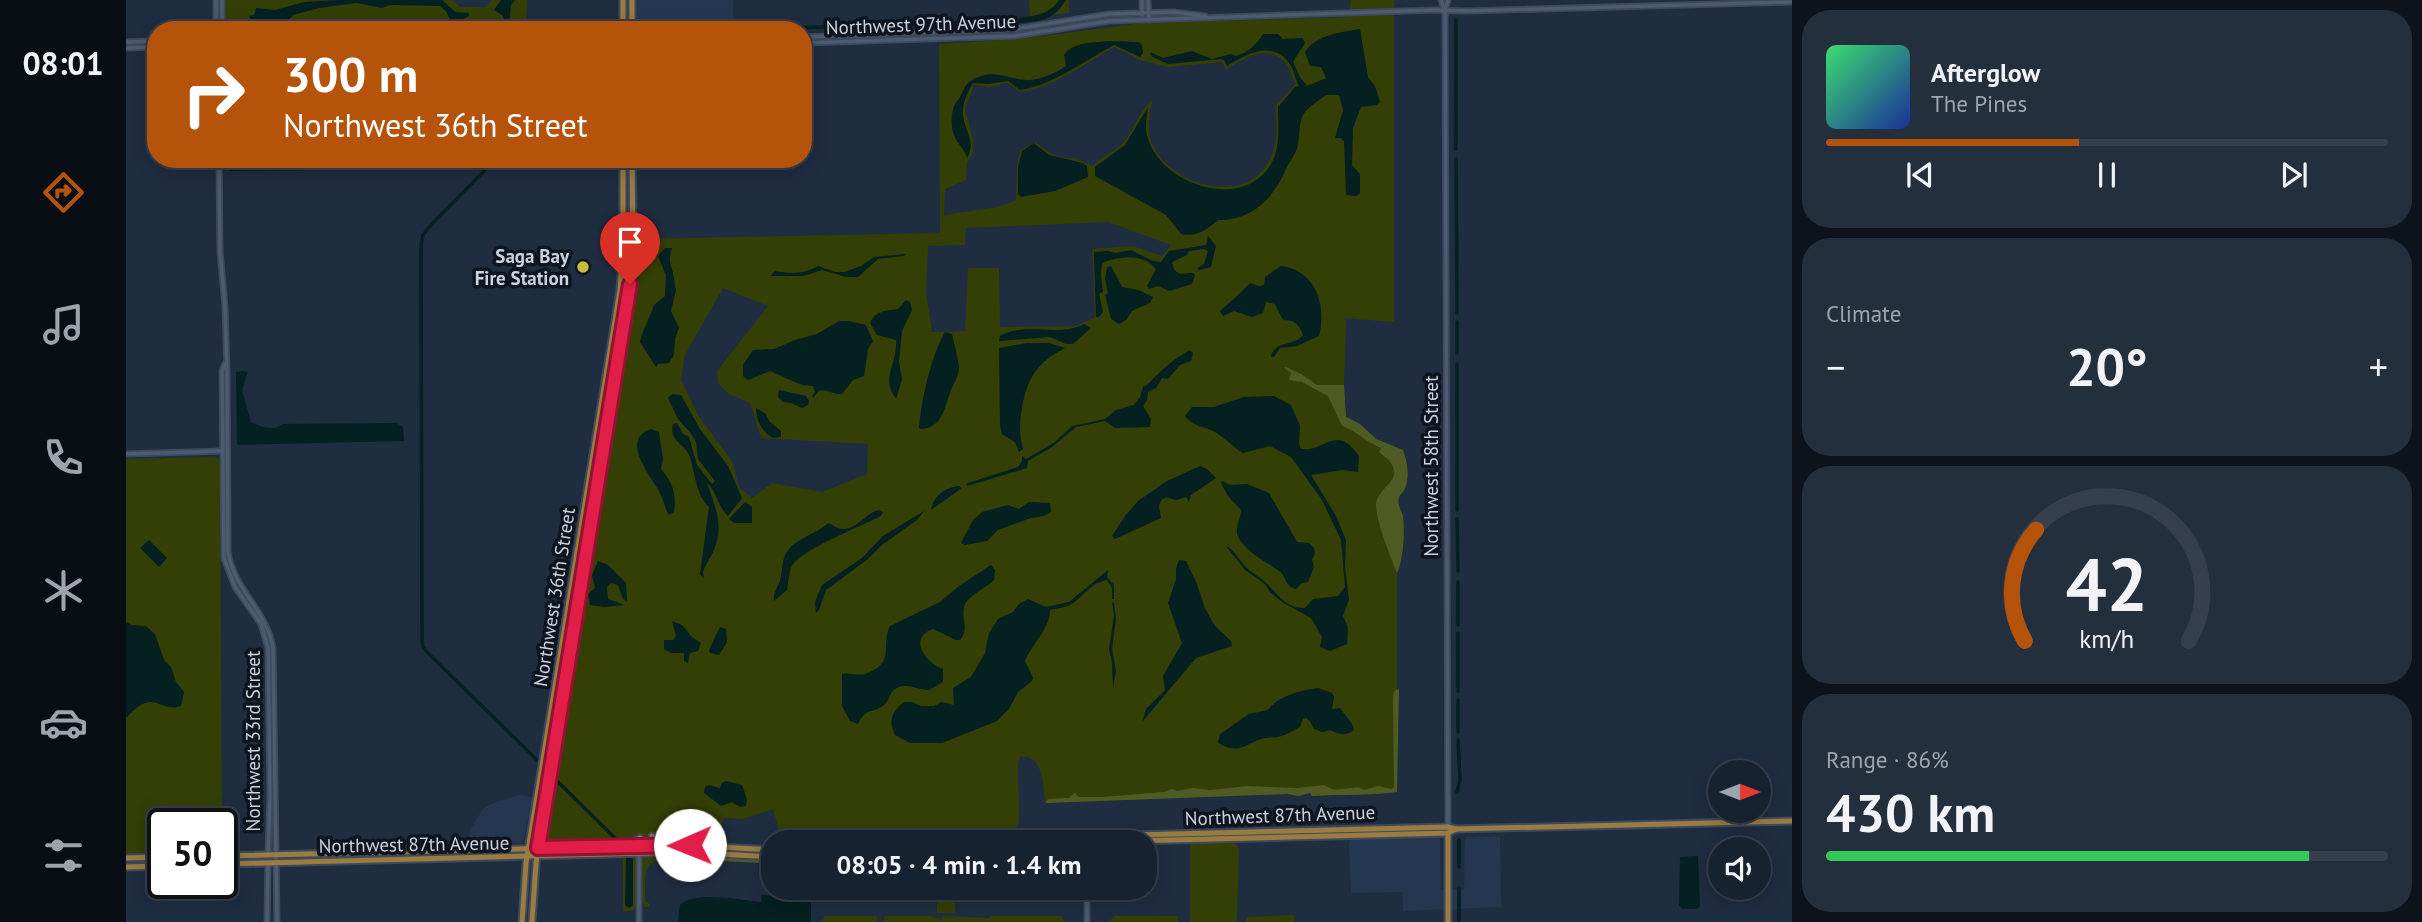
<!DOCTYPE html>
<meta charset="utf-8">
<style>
body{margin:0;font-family:"PT Sans",sans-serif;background:#242f3d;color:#f1f3f6;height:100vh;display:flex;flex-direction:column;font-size:26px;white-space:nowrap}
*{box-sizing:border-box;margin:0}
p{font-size:23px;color:#9ea4ab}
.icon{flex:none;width:38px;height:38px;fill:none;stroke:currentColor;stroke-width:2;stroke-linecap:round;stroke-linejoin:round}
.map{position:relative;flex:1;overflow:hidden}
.side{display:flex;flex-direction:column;gap:10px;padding:10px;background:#0d131b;width:630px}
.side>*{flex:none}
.guide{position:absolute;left:21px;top:21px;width:665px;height:147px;border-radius:28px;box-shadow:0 4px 18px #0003,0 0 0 2px #363f4d;background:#b45309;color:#fff;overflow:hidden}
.needle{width:46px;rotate:90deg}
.buttons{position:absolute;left:1582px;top:760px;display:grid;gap:14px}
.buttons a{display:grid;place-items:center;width:63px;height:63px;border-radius:50%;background:#172231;box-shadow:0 4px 18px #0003,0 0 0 2px #363f4d;font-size:35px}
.speed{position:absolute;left:21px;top:808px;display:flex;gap:14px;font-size:35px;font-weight:700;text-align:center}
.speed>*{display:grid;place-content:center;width:91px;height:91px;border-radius:50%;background:#172231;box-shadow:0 4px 18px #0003,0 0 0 2px #363f4d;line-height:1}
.speed .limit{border:4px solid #111;border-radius:10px;background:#fff;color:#111}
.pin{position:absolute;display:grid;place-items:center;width:60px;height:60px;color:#fff;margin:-72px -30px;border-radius:50% 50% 50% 0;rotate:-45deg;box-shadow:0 0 7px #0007}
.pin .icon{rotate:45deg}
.me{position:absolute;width:77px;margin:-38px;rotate:269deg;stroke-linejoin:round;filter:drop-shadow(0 0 5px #0008)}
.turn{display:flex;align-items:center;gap:24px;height:147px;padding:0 21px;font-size:32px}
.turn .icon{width:91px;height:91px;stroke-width:2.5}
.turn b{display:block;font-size:49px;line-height:60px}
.big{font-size:52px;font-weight:600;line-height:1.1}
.side .tile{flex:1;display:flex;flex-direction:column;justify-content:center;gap:10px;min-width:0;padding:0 24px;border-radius:28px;background:#242f3d}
.side .dial{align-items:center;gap:0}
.dial svg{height:182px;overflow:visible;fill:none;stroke:#363f4d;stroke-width:7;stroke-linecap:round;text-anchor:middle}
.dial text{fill:#f1f3f6;stroke:none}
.song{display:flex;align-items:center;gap:21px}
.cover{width:84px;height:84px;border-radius:10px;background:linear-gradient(135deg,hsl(140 70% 55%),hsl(230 70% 35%))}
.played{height:7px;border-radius:4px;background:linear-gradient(90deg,#b45309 45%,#363f4d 45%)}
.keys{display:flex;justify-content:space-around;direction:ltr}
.heat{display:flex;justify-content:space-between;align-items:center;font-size:38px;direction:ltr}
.charge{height:10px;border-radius:5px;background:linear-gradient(90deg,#34c759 86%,#363f4d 0)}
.trip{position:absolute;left:635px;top:830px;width:396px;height:70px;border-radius:28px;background:#172231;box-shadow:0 4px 18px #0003,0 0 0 2px #363f4d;font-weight:600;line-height:70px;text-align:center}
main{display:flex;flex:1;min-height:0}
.dock{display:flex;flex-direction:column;width:126px;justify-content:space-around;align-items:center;background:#090e14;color:#9ea4ab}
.dock .icon{width:49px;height:49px}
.dock .on{color:#b45309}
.dock b{font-size:32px;color:#f1f3f6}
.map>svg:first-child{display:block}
</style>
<main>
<nav class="dock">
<b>08:01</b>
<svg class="icon on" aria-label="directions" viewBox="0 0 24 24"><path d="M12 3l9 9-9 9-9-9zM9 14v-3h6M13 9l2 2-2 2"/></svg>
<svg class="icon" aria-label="music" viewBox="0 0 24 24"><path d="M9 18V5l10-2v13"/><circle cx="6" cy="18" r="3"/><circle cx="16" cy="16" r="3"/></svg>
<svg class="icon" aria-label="phone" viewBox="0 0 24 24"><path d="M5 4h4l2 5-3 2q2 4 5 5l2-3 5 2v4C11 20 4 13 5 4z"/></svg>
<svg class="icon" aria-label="climate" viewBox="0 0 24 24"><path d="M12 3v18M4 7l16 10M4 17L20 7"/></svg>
<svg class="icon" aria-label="car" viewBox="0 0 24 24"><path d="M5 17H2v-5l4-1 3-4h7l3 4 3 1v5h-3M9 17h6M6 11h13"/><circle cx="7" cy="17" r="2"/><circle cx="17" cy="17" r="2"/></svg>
<svg class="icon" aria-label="filters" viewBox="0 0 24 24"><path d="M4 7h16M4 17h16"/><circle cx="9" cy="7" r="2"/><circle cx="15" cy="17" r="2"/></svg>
</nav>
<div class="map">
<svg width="1666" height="922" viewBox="0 0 1666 922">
<rect width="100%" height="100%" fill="#1f2d41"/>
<g fill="#253750">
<path d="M511 0H607V30H510Z"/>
<path d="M394 795 407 797 397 843 344 844 342 840 344 830 357 809 365 804Z"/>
<path d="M1374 836 1375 907 1277 911V892L1225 893 1223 843 1226 838 1314 837 1315 890H1338L1339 837Z"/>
</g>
<g fill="#333f05" fill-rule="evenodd">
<path d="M99 0H327L334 7H360L366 0H401L400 29 99 30Z"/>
<path d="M903 0H943V13L904 17Z"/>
<path d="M1225 0H1268V322L1218 318 1220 321 1218 384 1220 417 1234 424 1250 439 1277 450C1281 461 1284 476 1279 488 1278 491 1274 494 1273 497 1271 504 1274 508 1276 513 1280 524 1277 564 1271 573V792C1242 795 1215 794 1186 796L1184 793 1172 796 1162 794 919 803C917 786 918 754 894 757L892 765 893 820 892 827 887 829 729 830 680 840 656 842 647 809 617 819 598 818 595 826 590 830V843H519L510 839 505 841 421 842 418 839 508 302 513 239 814 233 813 44 893 39 1017 23 1223 17ZM989 47 1014 60 1042 67 1096 62 1100 70C1118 58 1143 42 1160 64 1165 71 1165 78 1170 84L1149 106C1150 121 1152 139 1146 154 1126 211 1038 186 1024 138 1021 125 1024 112 1026 100 1013 112 1009 128 998 142 989 153 975 155 967 166L952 159 934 157 924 153 909 142 894 150 891 167 890 200 872 207 818 215 819 189 840 180 841 163 847 153 848 142 839 109 848 85 862 87 881 83 894 92C927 88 959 63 989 47ZM982 222 1045 245 1036 256 1007 246 966 249 969 317 950 326 874 327 873 268H842L839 331 806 332 800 292 802 246 839 245 840 228ZM597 288 642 306 591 371 592 383 603 394 624 403 635 438 742 444 741 474 696 492 646 483 626 498 613 487 606 461 572 415 555 380 559 355Z"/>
<path d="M88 457 94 460 96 824H37V853L0 854V459Z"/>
<path d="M1068 842H1108L1113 849 1111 922H1064V846Z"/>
<path d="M545 854 542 858C514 860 520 879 519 901L524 904V907H519L516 902V858L519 855Z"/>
<path d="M497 856H507L510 859 511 907 507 911H497Z"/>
<path d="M811 887H859V901H829V913H811Z"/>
<path d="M1168 915V922H1120V917Z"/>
<path d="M699 916H750L752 922H695Z"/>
<path d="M759 916H805L815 919 818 916 863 918 865 916H935L939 922H757Z"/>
<path d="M988 916H1052V922H983Z"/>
</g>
<g fill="#4e5c24">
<path d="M1160 367 1175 374 1191 385H1218L1220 417 1234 424 1250 439 1277 450C1281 461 1284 476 1279 488 1278 492 1274 494 1273 497 1271 504 1274 508 1276 513 1280 524 1277 564 1271 573 1265 558 1250 521 1250 505 1251 487 1277 482 1265 463 1263 459 1257 456 1253 452L1255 448C1241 443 1230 430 1216 426L1202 396 1176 382 1163 380 1165 373 1158 368Z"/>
<path d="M1273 689 1271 792C1243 796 1215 794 1186 796L1184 793 1172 796 1162 794 919 803 922 799 942 798 949 793 952 797H976L1038 792 1046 789 1051 791 1067 788 1084 790 1121 786 1171 788 1198 785 1208 790 1232 787 1238 790 1252 786 1266 789 1268 787 1267 699 1268 691Z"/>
<path d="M545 854 638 858 633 863 542 858Z"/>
</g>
<g fill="#042020">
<path d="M210 0H316L329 12 343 13V16L329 23 325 22 320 11 314 6 264 5 256 8 230 3 193 8 167 15 158 25 144 28 135 27 126 22 123 16 128 15 130 8 149 10 178 2Z"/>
<path d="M375 0H389L385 5 383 23H380L376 15 368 10Z"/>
<path d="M933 0H940C927 20 917 21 893 23V18C909 16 924 14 933 0Z"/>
<path d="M1234 29 1242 77 1249 86 1254 102 1251 105 1235 107 1227 128 1226 165 1234 174V193L1230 196 1220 195 1218 141 1214 138H1209L1217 110 1213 95H1200C1193 100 1184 106 1179 112 1172 121 1174 134 1172 144 1170 156 1162 162 1158 173 1146 200 1124 221 1092 220 1080 230 1072 237 1055 234L1040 215 969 176V167L999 145 1022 107C1021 118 1018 129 1022 139 1038 189 1128 214 1149 155 1154 140 1152 122 1152 107L1169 87 1173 86C1170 81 1169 76 1167 70 1152 38 1123 52 1101 66L1098 60 1095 59 1042 64 1025 56 1024 52 1037 58 1066 51 1086 59 1105 54 1110 56C1123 52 1130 45 1137 34H1152L1157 39 1177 38 1179 43 1167 62 1174 77 1181 86 1200 78 1195 67 1184 66 1179 52C1190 35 1215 32 1234 29Z"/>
<path d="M984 41 1013 42 1016 45 1017 53 1014 57 988 45C960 60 925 86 894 90L882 81 862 84 847 83C843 90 837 101 837 109 835 128 852 140 841 158 839 149 831 144 828 135 824 125 825 107 832 100 837 94 837 87 843 82 865 67 878 78 900 80 913 81 930 73 940 66L938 55C947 41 969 43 984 41Z"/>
<path d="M908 143 923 155 957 163 961 166 962 177 929 191 895 197 892 194V167L896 151Z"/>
<path d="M104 159H292V162L262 169 104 171Z"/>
<path d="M1082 236 1090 246 1085 267 1073 270 1071 268 1078 264 1082 251 1078 249 1063 251 1061 255 1046 262C1049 278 1056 273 1067 273L1069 275 1066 284 1043 291 1032 286 1023 289 1021 286 1030 269C1017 253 994 256 976 263L975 275 977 292 973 294 977 312 973 317H970L968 252 982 251 990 253 1005 250 1027 261 1035 262 1043 251 1080 245Z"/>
<path d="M539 248H546C541 264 546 264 548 278 549 282 548 286 550 290L545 311 553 328 549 339 548 355 543 363 532 364 530 367 514 342C516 330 524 318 528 305L539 296 540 275 532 256Z"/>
<path d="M780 254 778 256 752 259 732 277H720L696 270 678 276H644L649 271C664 274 679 274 692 266L709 272H719L735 266 748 257Z"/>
<path d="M985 266 996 287 1013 290 1027 297 1024 303 1006 311 1000 320 993 324 985 319 979 295 982 293 979 279 981 267Z"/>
<path d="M1155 266C1190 270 1201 306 1193 336L1171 346 1154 348 1148 357H1145C1148 340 1168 347 1177 335 1173 324 1168 320 1157 320L1149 304 1140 302 1137 313 1126 317 1108 311 1097 316 1094 311C1104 302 1114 294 1124 283L1133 286 1138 285 1139 277Z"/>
<path d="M780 300 784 302 786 310 776 331 773 362 776 379 770 399C754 376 772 364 770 340L751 335 744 323C749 311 761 310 772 309Z"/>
<path d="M713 321H722L740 325 747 341 742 349 738 376 727 380 716 394C709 395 698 388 693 391 691 393 689 396 687 398L686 396 689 392 687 386 676 385 644 371 622 380 617 376V365L627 350 648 349 669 340 691 334Z"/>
<path d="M958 324 965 328 947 344H940L924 337 873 341 874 336C900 321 932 338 958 324Z"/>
<path d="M819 332 826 334C828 345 832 356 833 367 833 378 827 383 824 393 818 409 816 427 796 429L793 428C796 398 804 359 819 332Z"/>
<path d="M901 343H923L939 348C916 360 904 373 898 398 894 416 892 430 897 449L893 452 889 442 876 434 874 426 873 348Z"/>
<path d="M1064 350 1067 353 1065 361 1054 365 1042 379 1036 378 1030 388 1022 392 1021 400 1017 406 1025 419 1024 427 989 428 979 421 950 427 926 447 902 461 901 468 841 486 840 484 845 482 892 467 896 461V456L900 459 929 442 946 426 979 419 990 410 1008 405 1014 397 1017 387C1024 384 1024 381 1030 376 1040 366 1052 356 1064 350Z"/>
<path d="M117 371 122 372 116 390 125 422C136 428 147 431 157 424L270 423 277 427 278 441 111 445 110 372Z"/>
<path d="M653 390 680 396 683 401 682 405 676 408 665 403 657 402 652 397Z"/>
<path d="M546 394 555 395 574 429 602 466 616 498 602 516C592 507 590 490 581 483 589 507 599 527 587 552 584 559 579 565 577 572L578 579 574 574 583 507C570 495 569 473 564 457 560 444 542 441 547 424L551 423 557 434 563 437 571 465 586 484 589 481 572 459 570 442 564 432 552 419 542 398Z"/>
<path d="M1148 396 1165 405 1174 426 1173 443 1175 449C1198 453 1210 422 1233 456L1232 472 1216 470 1185 475 1210 516 1220 540 1219 566 1223 600 1217 616 1222 627 1221 644 1204 651 1194 647 1196 637 1185 618 1156 602 1144 592 1139 584 1119 570 1100 546C1108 549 1112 559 1119 566 1124 572 1131 575 1137 580 1150 591 1158 609 1179 608L1187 599 1212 596 1219 587 1215 540 1196 500 1165 457 1144 446 1117 453C1107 447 1099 438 1089 432 1078 426 1067 427 1059 416L1066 407H1088L1118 397Z"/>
<path d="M630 408 640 414 643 421 655 431V437L647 438C636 432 630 420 630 408Z"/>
<path d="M525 429 533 432 537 459 535 469C546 481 551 495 548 512L543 515C539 509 538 501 535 495 527 478 492 440 525 429Z"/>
<path d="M1074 466 1081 469 1090 478 1065 495 1063 502 1060 497 1050 500 1040 497 1035 500 1033 506 1035 518 989 539 986 536 999 516 1012 501 1041 481Z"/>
<path d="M1096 481 1104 485 1121 484 1143 493 1171 542 1183 543 1188 548 1189 554 1186 560 1188 567 1182 582 1176 583 1170 589C1158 586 1161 576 1152 570 1140 562 1114 548 1111 533 1110 525 1115 518 1115 510L1102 496 1095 483Z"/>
<path d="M833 486 836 488 833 490 805 510C807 496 820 487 833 486Z"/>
<path d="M619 502 626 507V523H608L603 519Z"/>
<path d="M903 502 924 503 925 512 918 516 905 518 872 530 861 541 839 545 835 543 847 520 856 512 882 505 893 509Z"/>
<path d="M753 510 757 512 755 516C735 526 680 548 668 563 662 570 663 582 661 590L648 601C647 594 651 588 654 581 656 573 656 563 659 555 666 539 691 534 702 523 706 524 708 527 712 528 728 534 739 513 753 510Z"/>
<path d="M798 511 791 520 756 545 742 559 700 590 693 610 690 613 689 602 696 585 736 558 757 536Z"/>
<path d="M23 540 41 558 33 567 14 548Z"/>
<path d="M1053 560 1060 561 1070 582 1079 608 1089 626 1105 641 1106 646 1070 658 1016 722 1020 709 1039 690 1037 676 1056 643 1042 603 1050 579V568Z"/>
<path d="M472 561 482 565 500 583 501 601 497 599 492 585 485 583 481 587 482 599 498 605 479 607 464 605 462 594 469 588 466 575Z"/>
<path d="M865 565 869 570 868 580C860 588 841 596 838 607 835 620 844 628 834 640H830L807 629C781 638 800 663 817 669V682L803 690C790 690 777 680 766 692 763 696 762 703 757 706 745 714 740 707 732 724L724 721 716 706V674C723 672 731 676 739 674 771 663 754 645 764 626L814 602 833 586Z"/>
<path d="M982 570 981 577 988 585V599H986V588L981 580C966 582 959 595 947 603 940 608 931 608 924 610 924 629 905 645 899 661L907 678 906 681 892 692 883 709 871 721 816 743H784L769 735C762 721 766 711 778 702H786L795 706H808L816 702 828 705 827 688 845 677 859 653 863 633 872 619 887 612 893 604 902 599 920 607 943 602Z"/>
<path d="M986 602 988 603 990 619 986 649 990 671 987 688 986 662 983 649 988 616Z"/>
<path d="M546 621 556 625 566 637 575 643 572 651 564 653 562 663 558 661V653H545L538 649V640H547L550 636Z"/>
<path d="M0 622 6 625 20 626 29 634 38 660 45 667 50 682 58 692 55 706C31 713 29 686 0 718Z"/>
<path d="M594 627 600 629 601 642 593 655 584 653 583 650Z"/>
<path d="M1192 688 1206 693 1208 697 1206 709 1214 708 1226 724 1228 730C1219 737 1213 734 1204 730L1196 732 1188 729 1184 721 1180 718 1177 719 1174 727C1167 731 1160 735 1152 737 1147 738 1140 737 1135 739 1116 746 1113 754 1092 743L1094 734 1123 714 1142 710C1152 696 1176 690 1192 688Z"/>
<path d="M600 781 616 785 621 799 620 806 614 807 606 802 595 806 578 793 579 787 583 785 594 788 596 783Z"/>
<path d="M1572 856 1574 906 1571 909H1556L1553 905 1554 857Z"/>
<path d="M500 858H505L507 860V905L503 908 499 905Z"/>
<path d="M666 887H685V922H552L554 905C568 890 615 900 635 902L636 895 661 897Z"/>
</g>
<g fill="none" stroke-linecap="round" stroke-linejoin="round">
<g stroke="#042020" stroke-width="3.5">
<path d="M1330 20V149"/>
<path d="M758 25 882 22"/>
<path d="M608 29 743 26"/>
<path d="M370 159 303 227 297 235 295 246 296 639 297 647 303 654 411 760"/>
<path d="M1330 159 1331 313"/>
<path d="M1331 322V353"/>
<path d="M1331 510V364"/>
<path d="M1331 519 1332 571"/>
<path d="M1332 582V625"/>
<path d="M1332 691V633"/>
<path d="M1332 700V732"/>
<path d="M429 779 490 839"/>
<path d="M1331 792 1334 780 1332 740"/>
<path d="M1333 840V867"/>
<path d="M1333 922V889"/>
</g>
<g stroke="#3e4a5b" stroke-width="7">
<g id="minor">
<path d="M1016 0V15"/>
<path d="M1022 0 1023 20"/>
<path d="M1315 0 1318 8"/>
<path d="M90 30V0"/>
<path d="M96 30V0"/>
<path d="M476 30H480"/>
<path d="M677 37 888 29 983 14 1048 12 1079 16"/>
<path d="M0 42 30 41"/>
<path d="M677 43 889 36 983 21 1310 10 1339 11 1666 2"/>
<path d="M0 48 30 47"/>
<path d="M93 159 94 251 99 307 101 371 102 552C108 590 141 611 147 648L151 922"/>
<path d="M99 364 96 371 98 558 109 587 135 624 142 648 144 795 142 855"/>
<path d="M0 454 96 451"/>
<path d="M1322 827 1319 10 1322 0"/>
<path d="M513 854V922"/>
<path d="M961 887V922"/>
<path d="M141 922 142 863"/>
</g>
</g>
<g stroke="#3e4a5b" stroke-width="9">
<g id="major">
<path d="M497 0V30"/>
<path d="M506 0V30"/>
<path d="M1322 833V922"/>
<path d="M526 836 530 846"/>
<path d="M727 842 1322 827 1330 829 1666 821"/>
<path d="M961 842 1322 833 1330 829"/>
<path d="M502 845 514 838"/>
<path d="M96 856 558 845 648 850"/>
<path d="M0 858 37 857"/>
<path d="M96 864 561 852 648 857"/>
<path d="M0 867 37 866"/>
<path d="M396 922 400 863 494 290 497 251V159"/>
<path d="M406 922 410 863 503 291 507 241 506 159"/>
</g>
</g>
<use href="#minor" stroke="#4b5b71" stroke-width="3.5"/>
<use href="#major" stroke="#9a7c41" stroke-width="5"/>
</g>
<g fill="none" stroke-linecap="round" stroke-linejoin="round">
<g stroke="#92132f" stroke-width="18">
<path id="route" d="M504 284 412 848 564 845"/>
</g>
<use href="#route" stroke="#e11d48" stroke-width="12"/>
</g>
<circle fill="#caba39" stroke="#0f151e" stroke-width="2.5" cx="457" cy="267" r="7"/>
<g text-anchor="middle" stroke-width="7" stroke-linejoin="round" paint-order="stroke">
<g font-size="19" fill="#cad3e1" stroke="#0f151e">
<text transform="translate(795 24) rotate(-2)" y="7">Northwest 97th Avenue</text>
<text transform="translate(1305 466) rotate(-90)" y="7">Northwest 58th Street</text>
<text transform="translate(428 597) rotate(-81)" y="7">Northwest 36th Street</text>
<text transform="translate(127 741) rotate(-90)" y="7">Northwest 33rd Street</text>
<text transform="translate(1154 815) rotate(-2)" y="7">Northwest 87th Avenue</text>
<text transform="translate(288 844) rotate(-1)" y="7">Northwest 87th Avenue</text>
</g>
<g font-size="19" font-weight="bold" fill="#cad3e1" stroke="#0f151e" text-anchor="end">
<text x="443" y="263">Saga Bay<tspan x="443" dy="22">Fire Station</tspan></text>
</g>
</g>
</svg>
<div class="buttons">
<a><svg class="needle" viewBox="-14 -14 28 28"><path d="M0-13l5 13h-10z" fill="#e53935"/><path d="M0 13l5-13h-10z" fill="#9ea4ab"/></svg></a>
<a><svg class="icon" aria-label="sound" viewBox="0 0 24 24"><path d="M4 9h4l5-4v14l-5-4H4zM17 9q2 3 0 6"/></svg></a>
</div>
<div class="speed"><div class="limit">50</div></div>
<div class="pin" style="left:504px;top:284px;background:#d93025"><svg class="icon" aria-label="arrive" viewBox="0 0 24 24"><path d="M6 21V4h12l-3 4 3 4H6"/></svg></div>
<svg class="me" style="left:564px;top:845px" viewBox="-20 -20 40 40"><circle r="19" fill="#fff"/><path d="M0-13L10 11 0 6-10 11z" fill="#e11d48"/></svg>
<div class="trip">08:05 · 4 min · 1.4 km</div>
<div class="guide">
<div class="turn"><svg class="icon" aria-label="right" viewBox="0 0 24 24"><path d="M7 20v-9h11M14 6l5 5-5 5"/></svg><div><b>300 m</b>Northwest 36th Street</div></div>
</div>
</div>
<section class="side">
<div class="tile">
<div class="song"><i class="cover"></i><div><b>Afterglow</b><p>The Pines</p></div></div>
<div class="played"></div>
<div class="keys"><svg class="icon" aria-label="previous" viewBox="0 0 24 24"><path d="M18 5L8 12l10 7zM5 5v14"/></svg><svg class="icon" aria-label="pause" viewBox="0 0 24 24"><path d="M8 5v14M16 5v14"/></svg><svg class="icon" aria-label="next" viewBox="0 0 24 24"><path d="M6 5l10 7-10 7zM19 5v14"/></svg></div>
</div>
<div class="tile"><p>Climate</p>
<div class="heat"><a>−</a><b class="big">20°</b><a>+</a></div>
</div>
<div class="tile dial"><svg viewBox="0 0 100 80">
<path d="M14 69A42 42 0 1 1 86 69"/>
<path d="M14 69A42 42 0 0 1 19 20" stroke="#b45309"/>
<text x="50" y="56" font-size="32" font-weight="700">42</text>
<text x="50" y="72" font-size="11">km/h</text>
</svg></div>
<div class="tile"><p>Range · 86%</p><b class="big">430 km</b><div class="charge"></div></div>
</section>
</main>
